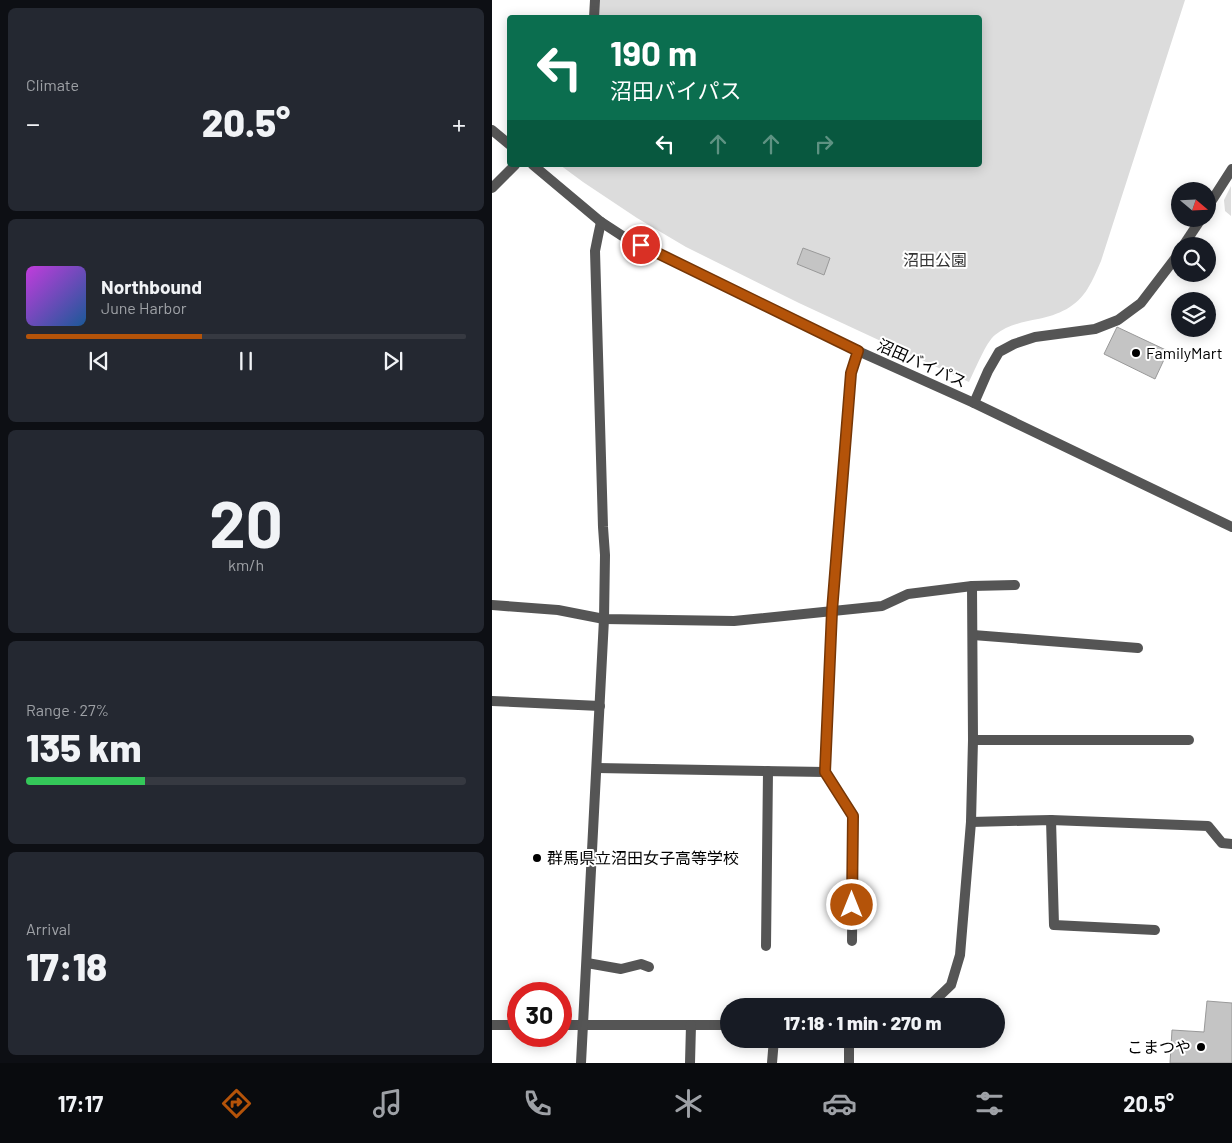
<!DOCTYPE html>
<meta charset="utf-8">
<style>
body{margin:0;font-family:Barlow,"Noto Sans JP",sans-serif;background:#242831;color:#f1f3f6;height:100vh;display:flex;flex-direction:column;font-size:19px;white-space:nowrap}
*{box-sizing:border-box;margin:0}
p{font-size:16px;color:#9ea1a6}
.icon{flex:none;width:28px;height:28px;fill:none;stroke:currentColor;stroke-width:2;stroke-linecap:round;stroke-linejoin:round}
.map{position:relative;flex:1;overflow:hidden}
.panel{display:flex;flex-direction:column;gap:8px;padding:8px;background:#0d0f14;width:492px}
.panel>*{flex:none}
.guide{position:absolute;left:15px;top:15px;width:475px;height:152px;border-radius:5px;box-shadow:0 2px 12px #0003;background:#0b6e4f;color:#fff;overflow:hidden}
.needle{width:32px;rotate:109deg}
.tools{position:absolute;left:679px;top:182px;display:grid;gap:10px}
.tools a{display:grid;place-items:center;width:45px;height:45px;border-radius:50%;background:#171b24;box-shadow:0 2px 12px #0003;font-size:25px}
.speed{position:absolute;left:15px;top:982px;display:flex;gap:10px;font-size:25px;font-weight:700;text-align:center}
.speed>*{display:grid;place-content:center;width:65px;height:65px;border-radius:50%;background:#171b24;box-shadow:0 2px 12px #0003;line-height:1}
.speed .limit{border:8px solid #d22;background:#fff;color:#111}
.pin{position:absolute;display:grid;place-items:center;width:42px;height:42px;color:#fff;margin:-21px;border:2px solid #fff;border-radius:50%;box-shadow:0 1px 5px #0007}
.me{position:absolute;width:55px;margin:-28px;rotate:0deg;stroke-linejoin:round;filter:drop-shadow(0 0 4px #0008)}
.turn{display:flex;align-items:center;gap:18px;height:105px;padding:0 20px;font-size:22px}
.turn .icon{width:65px;height:65px;stroke-width:2.5}
.turn b{display:block;font-size:35px;line-height:42px}
.lanes{display:flex;align-items:center;height:48px;padding:0 20px;background:#0003;justify-content:center;gap:25px;direction:ltr}
.lanes .off{opacity:.35}
.big{font-size:38px;font-weight:800;line-height:1.1}
.panel .widget{flex:1;display:flex;flex-direction:column;justify-content:center;gap:8px;min-width:0;padding:0 18px;border-radius:8px;background:#242831}
.panel .dial{align-items:center;gap:0}
.dial b{font-size:65px;line-height:1}
.song{display:flex;align-items:center;gap:15px}
.cover{width:60px;height:60px;border-radius:8px;background:linear-gradient(135deg,hsl(290 70% 55%),hsl(210 70% 35%))}
.played{height:5px;border-radius:2px;background:linear-gradient(90deg,#b45309 40%,#363941 40%)}
.keys{display:flex;justify-content:space-around;direction:ltr}
.heat{display:flex;justify-content:space-between;align-items:center;font-size:28px;direction:ltr}
.charge{height:8px;border-radius:4px;background:linear-gradient(90deg,#34c759 27%,#363941 0)}
.trip{position:absolute;left:228px;top:998px;width:285px;height:50px;border-radius:25px;background:#171b24;box-shadow:0 2px 12px #0003;font-weight:800;line-height:50px;text-align:center}
.menu{display:flex;height:80px;justify-content:space-around;align-items:center;background:#090b0e;color:#9ea1a6}
.menu .icon{width:35px;height:35px}
.menu .current{color:#b45309}
.menu b{font-size:22px;color:#f1f3f6}
main{display:flex;flex:1;min-height:0}
.map>svg:first-child{display:block}
</style>
<main>
<section class="panel">
<div class="widget"><p>Climate</p>
<div class="heat"><a>−</a><b class="big">20.5°</b><a>+</a></div>
</div>
<div class="widget">
<div class="song"><i class="cover"></i><div><b>Northbound</b><p>June Harbor</p></div></div>
<div class="played"></div>
<div class="keys"><svg class="icon" aria-label="previous" viewBox="0 0 24 24"><path d="M18 5L8 12l10 7zM5 5v14"/></svg><svg class="icon" aria-label="pause" viewBox="0 0 24 24"><path d="M8 5v14M16 5v14"/></svg><svg class="icon" aria-label="next" viewBox="0 0 24 24"><path d="M6 5l10 7-10 7zM19 5v14"/></svg></div>
</div>
<div class="widget dial"><b>20</b><p>km/h</p></div>
<div class="widget"><p>Range · 27%</p><b class="big">135 km</b><div class="charge"></div></div>
<div class="widget"><p>Arrival</p><b class="big">17:18</b></div>
</section>
<div class="map">
<svg width="740" height="1063" viewBox="0 0 740 1063">
<rect width="100%" height="100%" fill="#fff"/>
<g fill="#dcdcdc">
<path d="M105 0H693L609 261C605 270 601 280 596 288 585 307 566 315 546 319 531 322 515 325 503 335 494 342 483 370 477 382L307 303 194 247 145 218 91 182 68 165H488V18H105Z"/>
<path d="M739 186V216L733 211 732 200Z"/>
</g>
<g fill="#c4c4c4" stroke="#999">
<path d="M311 248 338 258 332 275 305 264Z"/>
<path d="M625 327 676 351 663 379 612 354Z"/>
<path d="M715 1001 740 1003V1063H678L680 1030 712 1032Z"/>
</g>
<g fill="none" stroke-linecap="round" stroke-linejoin="round">
<g stroke="#555" stroke-width="10">
<path d="M102 18 103 0"/>
<path d="M0 188 23 165"/>
<path d="M715 208 740 169"/>
<path d="M691 246 709 219"/>
<path d="M482 403 496 371 507 352 522 344 543 337 603 329 626 320 649 303 688 252"/>
<path d="M0 605 66 610 112 619 242 621 390 606 416 594 480 586 523 585"/>
<path d="M481 635 646 648"/>
<path d="M0 701 108 706"/>
<path d="M481 740H697"/>
<path d="M105 768 333 772 340 611 359 373 366 351"/>
<path d="M333 772 361 816 360 941"/>
<path d="M559 820 562 925 663 930"/>
<path d="M479 822 559 820 716 826 730 843 740 844"/>
<path d="M274 946 276 771"/>
<path d="M95 963 129 969 149 964 157 967"/>
<path d="M437 1006 459 985 468 955 479 822 481 740 480 586"/>
<path d="M0 1025H26"/>
<path d="M69 1025H236"/>
<path d="M89 1063 112 619 113 555 111 527 103 251 106 236 109 222"/>
<path d="M198 1063 199 1025"/>
<path d="M280 1063 282 1039"/>
<path d="M357 1063V1039"/>
</g>
<g stroke="#555" stroke-width="10">
<path d="M0 130 18 145"/>
<path d="M41 165 109 222 132 237 366 351 482 403 740 527"/>
</g>
</g>
<g fill="none" stroke-linecap="round" stroke-linejoin="round">
<g stroke="#753606" stroke-width="12">
<path id="route" d="M149 245 366 351 359 373 340 611 333 772 361 816 360 905"/>
</g>
<use href="#route" stroke="#b45309" stroke-width="9"/>
</g>
<g fill="#000" stroke="#fff" stroke-width="2">
<circle cx="644" cy="353" r="5"/>
<circle cx="45" cy="858" r="5"/>
<circle cx="709" cy="1047" r="5"/>
</g>
<g text-anchor="middle" stroke-width="4" stroke-linejoin="round" paint-order="stroke">
<g font-size="16" fill="#333" stroke="#fff">
<text x="443" y="266">沼田公園</text>
</g>
<g font-size="16" fill="#000" stroke="#fff" text-anchor="start">
<text x="654" y="359">FamilyMart</text>
<text x="55" y="864">群馬県立沼田女子高等学校</text>
<text x="699" y="1053" text-anchor="end">こまつや</text>
</g>
<g font-size="16" fill="#000" stroke="#fff">
<text transform="translate(430 363) rotate(24)" y="6">沼田バイパス</text>
</g>
</g>
</svg>
<div class="tools">
<a><svg class="needle" viewBox="-14 -14 28 28"><path d="M0-13l5 13h-10z" fill="#e53935"/><path d="M0 13l5-13h-10z" fill="#9ea1a6"/></svg></a>
<a><svg class="icon" aria-label="search" viewBox="0 0 24 24"><circle cx="10" cy="10" r="6"/><path d="M15 15l6 6"/></svg></a>
<a><svg class="icon" aria-label="layers" viewBox="0 0 24 24"><path d="M12 4l9 5-9 5-9-5zM3 14l9 5 9-5"/></svg></a>
</div>
<div class="speed"><div class="limit">30</div></div>
<div class="pin" style="left:149px;top:245px;background:#d93025"><svg class="icon" aria-label="arrive" viewBox="0 0 24 24"><path d="M6 21V4h12l-3 4 3 4H6"/></svg></div>
<svg class="me" style="left:360px;top:905px" viewBox="-20 -20 40 40"><circle r="17" fill="#b45309" stroke="#fff" stroke-width="3"/><path d="M0-11L8 9 0 5-8 9z" fill="#fff"/></svg>
<div class="trip">17:18 · 1 min · 270 m</div>
<div class="guide">
<div class="turn"><svg class="icon" aria-label="left" viewBox="0 0 24 24"><path d="M17 20v-9H6M10 6l-5 5 5 5"/></svg><div><b>190 m</b>沼田バイパス</div></div>
<div class="lanes"><svg class="icon" aria-label="left" viewBox="0 0 24 24"><path d="M17 20v-9H6M10 6l-5 5 5 5"/></svg><svg class="icon off" aria-label="ahead" viewBox="0 0 24 24"><path d="M12 20V5M6 11l6-6 6 6"/></svg><svg class="icon off" aria-label="ahead" viewBox="0 0 24 24"><path d="M12 20V5M6 11l6-6 6 6"/></svg><svg class="icon off" aria-label="right" viewBox="0 0 24 24"><path d="M7 20v-9h11M14 6l5 5-5 5"/></svg></div>
</div>
</div>
</main>
<nav class="menu">
<b>17:17</b>
<svg class="icon current" aria-label="directions" viewBox="0 0 24 24"><path d="M12 3l9 9-9 9-9-9zM9 14v-3h6M13 9l2 2-2 2"/></svg>
<svg class="icon" aria-label="music" viewBox="0 0 24 24"><path d="M9 18V5l10-2v13"/><circle cx="6" cy="18" r="3"/><circle cx="16" cy="16" r="3"/></svg>
<svg class="icon" aria-label="phone" viewBox="0 0 24 24"><path d="M5 4h4l2 5-3 2q2 4 5 5l2-3 5 2v4C11 20 4 13 5 4z"/></svg>
<svg class="icon" aria-label="climate" viewBox="0 0 24 24"><path d="M12 3v18M4 7l16 10M4 17L20 7"/></svg>
<svg class="icon" aria-label="car" viewBox="0 0 24 24"><path d="M5 17H2v-5l4-1 3-4h7l3 4 3 1v5h-3M9 17h6M6 11h13"/><circle cx="7" cy="17" r="2"/><circle cx="17" cy="17" r="2"/></svg>
<svg class="icon" aria-label="filters" viewBox="0 0 24 24"><path d="M4 7h16M4 17h16"/><circle cx="9" cy="7" r="2"/><circle cx="15" cy="17" r="2"/></svg>
<b>20.5°</b>
</nav>
